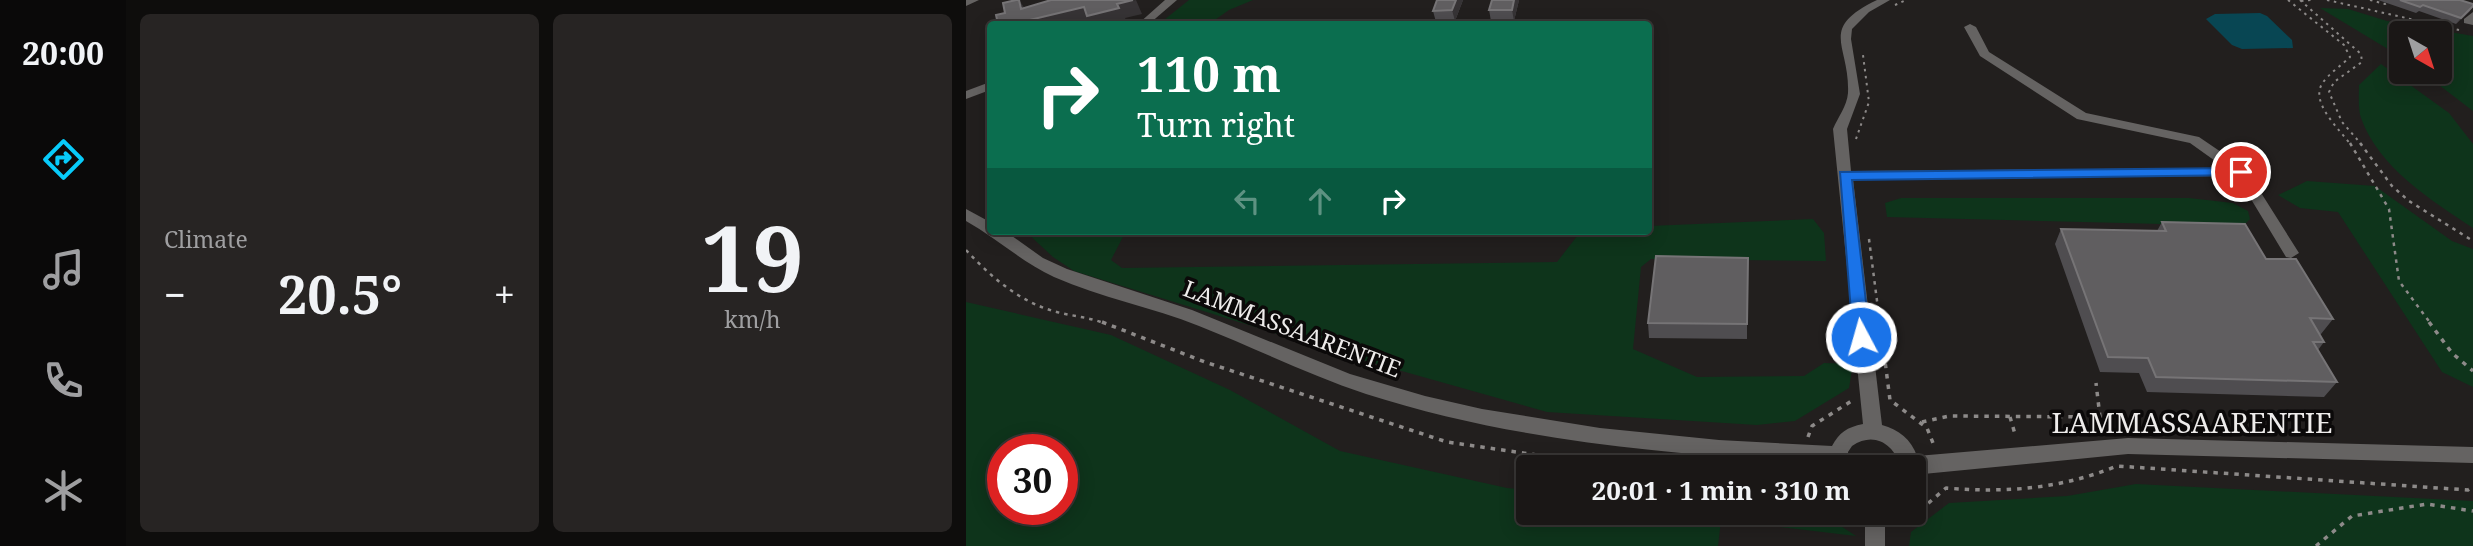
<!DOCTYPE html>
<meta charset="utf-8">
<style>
body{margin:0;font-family:"Noto Serif",serif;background:#272423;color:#f1f3f6;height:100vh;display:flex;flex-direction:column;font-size:26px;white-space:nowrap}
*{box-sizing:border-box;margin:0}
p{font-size:23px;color:#9f9fa1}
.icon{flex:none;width:38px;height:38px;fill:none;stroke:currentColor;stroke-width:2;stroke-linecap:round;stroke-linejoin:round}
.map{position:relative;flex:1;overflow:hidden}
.side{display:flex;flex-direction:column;gap:14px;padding:14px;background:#0e0d0c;width:840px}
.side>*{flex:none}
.banner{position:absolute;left:21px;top:21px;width:665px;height:214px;border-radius:7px;box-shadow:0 4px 18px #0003,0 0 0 2px #383635;background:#0b6e4f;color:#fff;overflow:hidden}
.needle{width:46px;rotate:141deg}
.controls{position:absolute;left:1423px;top:21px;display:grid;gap:14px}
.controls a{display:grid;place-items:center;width:63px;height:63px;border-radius:7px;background:#1a1716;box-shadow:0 4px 18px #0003,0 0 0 2px #383635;font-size:35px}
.speed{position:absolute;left:21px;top:434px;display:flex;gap:14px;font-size:35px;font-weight:700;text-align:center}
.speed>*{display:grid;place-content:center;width:91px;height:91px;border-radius:50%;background:#1a1716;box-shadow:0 4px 18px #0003,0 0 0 2px #383635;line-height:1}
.speed .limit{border:10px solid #d22;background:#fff;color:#111}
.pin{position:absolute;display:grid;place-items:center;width:60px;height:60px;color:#fff;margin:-30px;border:4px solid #fff;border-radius:50%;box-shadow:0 2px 7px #0007}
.me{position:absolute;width:77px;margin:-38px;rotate:354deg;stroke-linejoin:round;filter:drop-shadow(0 0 5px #0008)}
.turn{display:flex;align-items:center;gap:24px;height:147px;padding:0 35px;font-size:32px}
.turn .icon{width:91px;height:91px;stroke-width:2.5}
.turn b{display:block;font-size:49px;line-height:60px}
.lanes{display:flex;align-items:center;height:66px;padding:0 35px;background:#0003;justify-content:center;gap:35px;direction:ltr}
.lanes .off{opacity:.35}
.big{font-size:52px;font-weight:700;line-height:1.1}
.side .tile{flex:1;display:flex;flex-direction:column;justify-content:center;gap:10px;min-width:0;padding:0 24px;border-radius:10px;background:#272423}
.side .dial{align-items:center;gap:0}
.dial b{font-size:91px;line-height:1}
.heat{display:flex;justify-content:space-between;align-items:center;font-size:38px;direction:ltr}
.side .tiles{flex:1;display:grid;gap:14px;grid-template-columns:repeat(2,1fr)}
.trip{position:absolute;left:550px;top:455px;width:410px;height:70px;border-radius:7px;background:#1a1716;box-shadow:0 4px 18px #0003,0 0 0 2px #383635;font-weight:700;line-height:70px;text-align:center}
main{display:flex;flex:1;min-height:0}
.tab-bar{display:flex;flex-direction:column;width:126px;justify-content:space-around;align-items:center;background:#0a0909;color:#9f9fa1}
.tab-bar .icon{width:49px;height:49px}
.tab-bar .current{color:#08cbfa}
.tab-bar b{font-size:32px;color:#f1f3f6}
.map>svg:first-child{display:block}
</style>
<main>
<nav class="tab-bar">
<b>20:00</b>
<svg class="icon current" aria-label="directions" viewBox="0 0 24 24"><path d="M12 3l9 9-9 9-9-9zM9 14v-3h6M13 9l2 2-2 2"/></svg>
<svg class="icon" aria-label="music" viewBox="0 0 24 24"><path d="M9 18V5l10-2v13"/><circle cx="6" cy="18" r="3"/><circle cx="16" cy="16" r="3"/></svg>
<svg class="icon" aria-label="phone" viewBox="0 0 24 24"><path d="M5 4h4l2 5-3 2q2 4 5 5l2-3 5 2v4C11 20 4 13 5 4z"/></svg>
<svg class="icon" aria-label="climate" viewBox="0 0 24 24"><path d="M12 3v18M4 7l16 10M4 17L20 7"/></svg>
</nav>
<section class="side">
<div class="tiles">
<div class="tile"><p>Climate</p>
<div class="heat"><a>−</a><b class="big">20.5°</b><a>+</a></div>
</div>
<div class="tile dial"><b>19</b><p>km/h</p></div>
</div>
</section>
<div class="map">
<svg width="1507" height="546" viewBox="0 0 1507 546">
<rect width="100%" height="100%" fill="#221f1e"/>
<g fill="#0e341b" fill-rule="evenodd">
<path d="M223 0H287L263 10 243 24H193Z"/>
<path d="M1354 8 1382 9 1421 21 1507 36V111L1456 72H1474V33H1435V57Z"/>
<path d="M1415 64 1483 113 1507 144V228C1465 200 1413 168 1395 118 1392 109 1393 95 1393 85Z"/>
<path d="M1341 181 1409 186 1486 241 1507 249V387L1476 372 1372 212 1334 208 1312 195Z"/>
<path d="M935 198H1223L1267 203 1282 211 1284 219 1277 226 921 217 919 203Z"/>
<path d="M847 219 858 233 860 261 685 259 675 267 667 349 731 377 838 376 858 363 887 364 883 388 829 421 791 425 581 412 386 357 108 271 87 257 59 231 159 233 145 260 156 268 591 262 615 231H682L683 226Z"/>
<path d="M0 302 145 335 264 390 374 451 541 488 562 490V513H855L890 536 755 520 752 546H0ZM37 450H96V509H37Z"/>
<path d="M1170 484 1507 501V546H943L945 532 983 503 1101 496Z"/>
</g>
<path fill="#084653" d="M1294 13 1301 16 1326 40 1327 48 1276 49 1266 45 1240 19 1249 14Z"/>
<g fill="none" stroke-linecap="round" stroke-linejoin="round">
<g stroke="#8d8a89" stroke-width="2" stroke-dasharray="2.5 4.5" stroke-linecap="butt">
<path d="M1322 0 1378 45 1384 57C1376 65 1362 74 1356 84 1344 103 1375 131 1385 145"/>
<path d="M1334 0 1395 54 1396 62 1368 82 1363 92 1376 122 1396 145"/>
<path d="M1361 0 1493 30"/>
<path d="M1404 0 1419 4 1424 0"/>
<path d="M1335 1 1345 0"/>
<path d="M929 5 940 0"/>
<path d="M890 139 903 102 897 55"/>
</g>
<g stroke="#8d8a89" stroke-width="2.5" stroke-dasharray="3.5 5" stroke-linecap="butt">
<path d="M1384 143 1423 209 1433 281 1465 324"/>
<path d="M1394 143 1426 186 1443 201 1507 241"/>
<path d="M903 239 914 324"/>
<path d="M0 250C22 274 49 298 81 309 100 316 121 316 140 324"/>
</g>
<g stroke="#8d8a89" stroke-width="3.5" stroke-dasharray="4.5 6" stroke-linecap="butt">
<path d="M136 322 239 362 481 442 654 467"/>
<path d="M914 322 924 400 961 428 969 448"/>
<path d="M1463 322 1486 353 1507 371"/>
<path d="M1044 417 1049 434"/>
<path d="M956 422 983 416 1134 417 1130 383"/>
<path d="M842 437 846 426 887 400"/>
<path d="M874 513 890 518"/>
<path d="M928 524H938L980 488C1041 493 1094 489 1151 466L1502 490 1507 487"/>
<path d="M1350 546 1386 516 1461 504 1507 511"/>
</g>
<g fill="#656362" fill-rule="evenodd">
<path d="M0 0H13L0 6Z"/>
<path d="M199 0H211L183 24H172Z"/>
<path d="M911 0H924L903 12 886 29 885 39 894 94 881 129 885 171 1259 168 1224 143 1111 119 1014 56 998 27 1004 24 1010 27 1023 52 1120 113 1233 137 1280 169 1333 253 1325 258 1320 257 1271 176 887 179 916 425C933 430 945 439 951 456L1162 438 1507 447V463L1162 454 947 475V467H935C928 444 908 431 886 446L882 452 883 467H863V463C707 455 550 442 400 394 343 375 289 348 233 326 186 307 135 298 88 277 56 262 30 238 0 221V209L24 222V231H39L77 258 101 269 226 310 384 374 459 396 516 409 634 428 753 440 866 446C873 433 881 427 897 424L867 129C872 117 881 106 882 93 884 44 851 29 911 0Z"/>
<path d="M1507 12V25L1498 23V19Z"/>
<path d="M24 82V90L0 99V91Z"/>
<rect x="899" y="513" width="20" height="33"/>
</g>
</g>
<g fill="#4f4d50">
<path d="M471 0H497L489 21 470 22 467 11Z"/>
<path d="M553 0 548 21H525L523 10Z"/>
<path d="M1412 0H1494L1504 11 1490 24 1453 11 1450 13Z"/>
<path d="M1196 222 1300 259 1367 319 1355 334H1353L1358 342 1352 350 1371 382 1358 397 1181 392 1173 373 1134 372 1089 244 1095 229 1191 231Z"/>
<path d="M682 323 781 324V339L683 338Z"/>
</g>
<g fill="#363335">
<path d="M53 0 62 13 118 7 151 4 170 0 176 14 159 18 161 22 150 24H126L124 21 111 24H47L55 9Z"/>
<path d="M490 0H497L489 21 486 10Z"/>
<path d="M548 0H553L548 21 546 10Z"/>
<path d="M1507 6 1504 11 1490 24 1495 18Z"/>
</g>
<g fill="#605e60" stroke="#767476" stroke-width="2">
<path d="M50 0H53L55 9 85 0H167L151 4 153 8 121 16 118 7 47 24H32L30 15 39 13 37 3Z"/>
<path d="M471 0H490L486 10 467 11Z"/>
<path d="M526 0H548L546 10H523Z"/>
<path d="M1434 0H1494L1507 4V6L1495 18 1457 5 1454 7Z"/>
<path d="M1196 222 1279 224 1300 259H1330L1367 319 1344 318 1358 342H1347L1371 382 1190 377 1182 358 1142 357 1095 229 1200 231Z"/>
<path d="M690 256 782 258 781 324 682 323Z"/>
</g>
<path fill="#1a73e8" stroke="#114b97" stroke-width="2" d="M1275 168 1282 172 1280 175 886 180 904 337 895 344 887 337 874 172Z"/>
<g text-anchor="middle" stroke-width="7" stroke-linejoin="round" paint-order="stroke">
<g font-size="23" fill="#eeeceb" stroke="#0b0909">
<text transform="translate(326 329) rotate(21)" y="8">LAMMASSAARENTIE</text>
</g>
<g font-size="28" fill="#eeeceb" stroke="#0b0909">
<text x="1226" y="433">LAMMASSAARENTIE</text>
</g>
</g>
</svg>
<div class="controls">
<a><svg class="needle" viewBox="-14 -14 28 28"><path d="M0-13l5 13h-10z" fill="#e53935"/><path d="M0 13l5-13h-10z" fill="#9f9fa1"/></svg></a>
</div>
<div class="speed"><div class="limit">30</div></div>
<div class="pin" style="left:1275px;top:172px;background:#d93025"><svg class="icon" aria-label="arrive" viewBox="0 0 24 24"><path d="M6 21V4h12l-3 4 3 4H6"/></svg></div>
<svg class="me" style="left:895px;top:337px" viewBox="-20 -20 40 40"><circle r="17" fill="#1a73e8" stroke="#fff" stroke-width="3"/><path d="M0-11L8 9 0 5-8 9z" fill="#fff"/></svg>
<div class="trip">20:01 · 1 min · 310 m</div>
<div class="banner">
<div class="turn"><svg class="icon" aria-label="right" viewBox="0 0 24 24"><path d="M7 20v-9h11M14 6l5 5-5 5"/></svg><div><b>110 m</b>Turn right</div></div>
<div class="lanes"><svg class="icon off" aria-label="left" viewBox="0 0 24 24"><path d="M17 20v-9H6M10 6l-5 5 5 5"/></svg><svg class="icon off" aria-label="ahead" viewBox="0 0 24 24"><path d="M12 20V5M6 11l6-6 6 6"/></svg><svg class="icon" aria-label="right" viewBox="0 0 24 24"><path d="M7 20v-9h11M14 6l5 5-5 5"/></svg></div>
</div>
</div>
</main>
